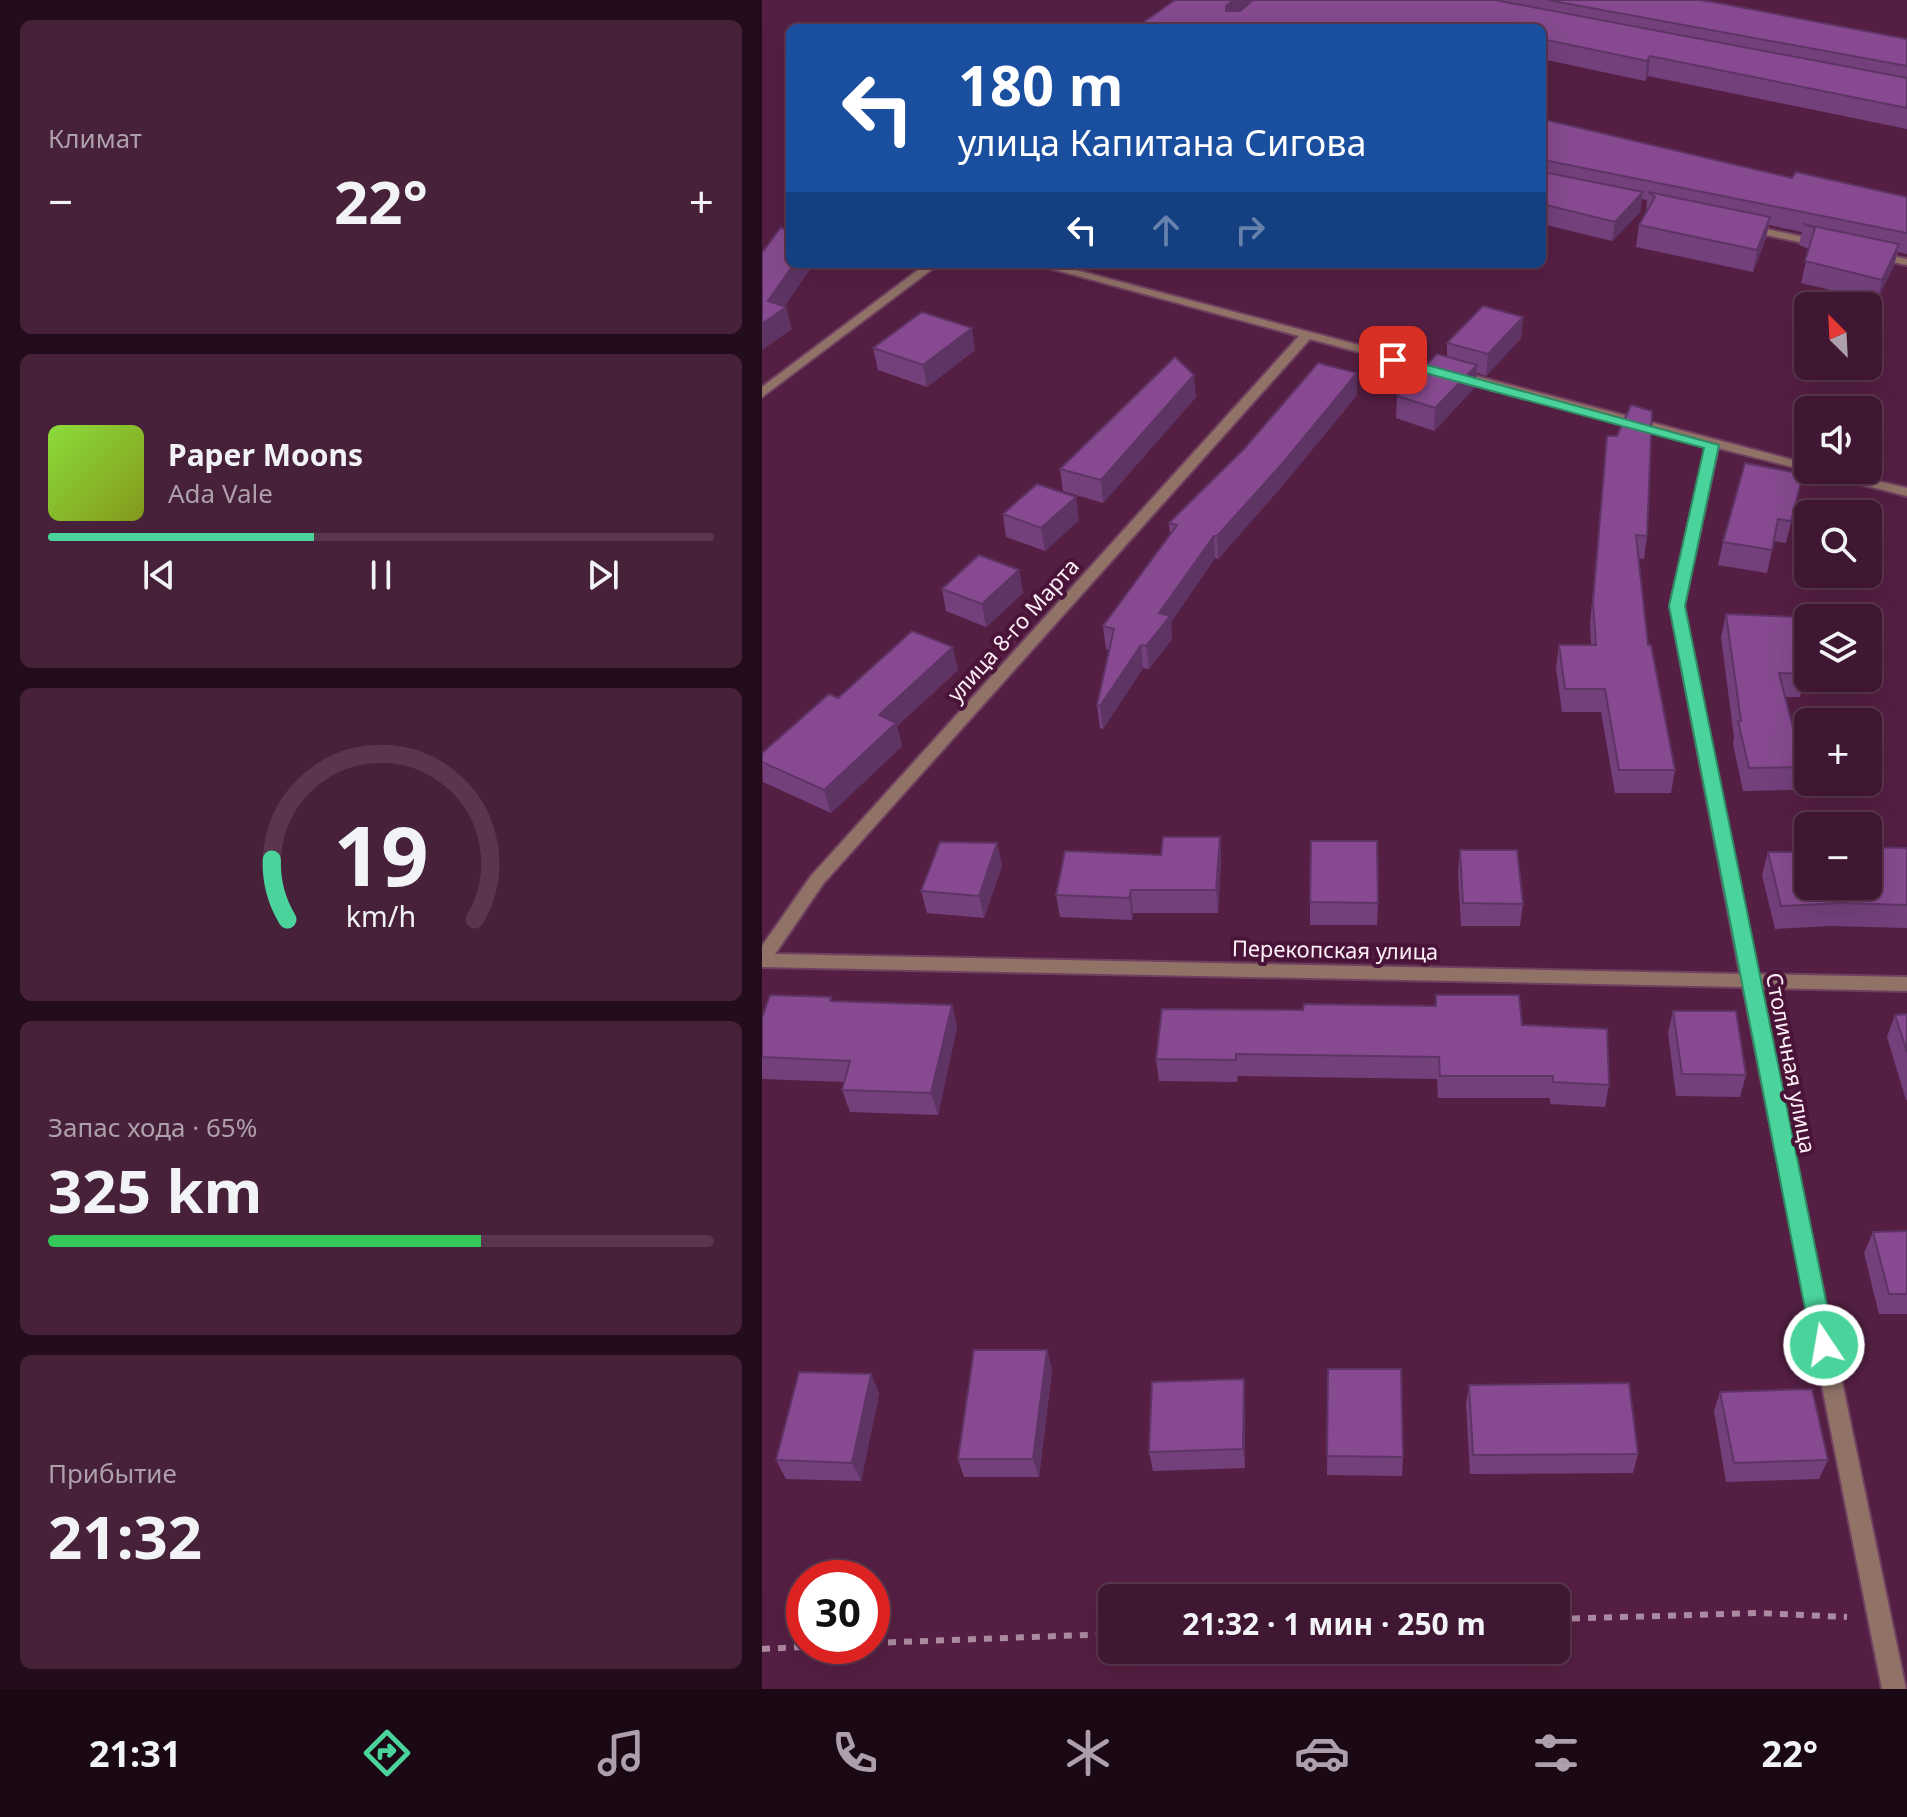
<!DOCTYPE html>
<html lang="ru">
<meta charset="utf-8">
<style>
body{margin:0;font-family:"Noto Sans",sans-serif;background:#47203a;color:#f1f3f6;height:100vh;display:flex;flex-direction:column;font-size:30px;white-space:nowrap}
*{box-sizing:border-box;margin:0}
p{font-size:26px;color:#ae9fac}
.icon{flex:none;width:44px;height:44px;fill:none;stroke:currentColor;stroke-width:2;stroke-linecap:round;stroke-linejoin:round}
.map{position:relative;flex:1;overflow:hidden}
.details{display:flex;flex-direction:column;gap:20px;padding:20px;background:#230d1c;width:762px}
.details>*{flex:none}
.guide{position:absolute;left:24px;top:24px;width:760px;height:244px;border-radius:12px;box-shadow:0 8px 32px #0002,0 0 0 2px #59364d;background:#1a4fa0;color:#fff;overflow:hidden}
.needle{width:52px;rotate:336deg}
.fabs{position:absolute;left:1032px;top:292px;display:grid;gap:16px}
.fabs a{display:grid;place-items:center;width:88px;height:88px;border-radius:12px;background:#401732;box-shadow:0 8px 32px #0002,0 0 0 2px #59364d;font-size:40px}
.speed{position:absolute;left:24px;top:1560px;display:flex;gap:16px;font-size:40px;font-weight:700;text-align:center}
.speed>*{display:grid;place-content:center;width:104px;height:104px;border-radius:50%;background:#401732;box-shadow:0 8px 32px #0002,0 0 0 2px #59364d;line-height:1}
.speed .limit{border:12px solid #d22;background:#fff;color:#111}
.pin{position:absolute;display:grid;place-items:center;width:68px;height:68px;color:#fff;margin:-34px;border-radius:16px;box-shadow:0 4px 12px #0006}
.me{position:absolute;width:88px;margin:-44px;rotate:348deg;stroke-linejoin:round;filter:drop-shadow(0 0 6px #0008)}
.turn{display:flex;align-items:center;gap:28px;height:168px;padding:0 40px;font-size:36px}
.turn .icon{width:104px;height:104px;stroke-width:2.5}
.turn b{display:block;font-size:56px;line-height:68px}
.lanes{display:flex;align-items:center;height:76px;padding:0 40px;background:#0003;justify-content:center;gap:40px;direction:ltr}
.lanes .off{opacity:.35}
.big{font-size:60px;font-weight:700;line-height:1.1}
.details .tile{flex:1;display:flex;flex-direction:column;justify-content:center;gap:12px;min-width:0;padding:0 28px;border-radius:12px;background:#47203a}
.details .dial{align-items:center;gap:0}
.dial svg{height:208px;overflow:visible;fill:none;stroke:#59364d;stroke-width:7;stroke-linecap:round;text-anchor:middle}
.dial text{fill:#f1f3f6;stroke:none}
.song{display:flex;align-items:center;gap:24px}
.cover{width:96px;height:96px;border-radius:12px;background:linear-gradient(135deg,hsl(90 70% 55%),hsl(70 70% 35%))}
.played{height:8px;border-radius:4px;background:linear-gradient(90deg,#4ad49c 40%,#59364d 40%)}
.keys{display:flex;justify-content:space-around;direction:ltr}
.heat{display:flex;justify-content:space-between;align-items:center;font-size:44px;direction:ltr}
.charge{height:12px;border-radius:6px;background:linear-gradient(90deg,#34c759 65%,#59364d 0)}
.trip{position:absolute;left:336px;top:1584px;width:472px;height:80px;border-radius:12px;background:#401732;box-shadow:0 8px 32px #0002,0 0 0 2px #59364d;font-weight:700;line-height:80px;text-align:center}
.menu{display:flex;height:128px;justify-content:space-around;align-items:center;background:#1a0914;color:#ae9fac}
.menu .icon{width:56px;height:56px}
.menu .selected{color:#4ad49c}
.menu b{font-size:36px;color:#f1f3f6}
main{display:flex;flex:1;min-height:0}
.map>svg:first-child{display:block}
</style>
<main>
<section class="details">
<div class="tile"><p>Климат</p>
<div class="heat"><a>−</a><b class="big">22°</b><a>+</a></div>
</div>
<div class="tile">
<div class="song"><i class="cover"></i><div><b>Paper Moons</b><p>Ada Vale</p></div></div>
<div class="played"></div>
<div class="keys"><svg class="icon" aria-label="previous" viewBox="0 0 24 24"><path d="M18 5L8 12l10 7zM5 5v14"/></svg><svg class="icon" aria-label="pause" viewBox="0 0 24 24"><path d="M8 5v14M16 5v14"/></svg><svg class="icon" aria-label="next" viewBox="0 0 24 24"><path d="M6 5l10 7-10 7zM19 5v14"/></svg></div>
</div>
<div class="tile dial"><svg viewBox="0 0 100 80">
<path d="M14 69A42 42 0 1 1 86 69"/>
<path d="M14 69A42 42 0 0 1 8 46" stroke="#4ad49c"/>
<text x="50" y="56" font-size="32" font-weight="700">19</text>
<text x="50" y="72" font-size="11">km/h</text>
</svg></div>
<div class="tile"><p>Запас хода · 65%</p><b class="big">325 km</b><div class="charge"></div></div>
<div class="tile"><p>Прибытие</p><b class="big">21:32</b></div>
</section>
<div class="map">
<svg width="1145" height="1689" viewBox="0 0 1145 1689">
<rect width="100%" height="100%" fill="#551f43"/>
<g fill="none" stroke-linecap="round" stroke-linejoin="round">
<g stroke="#704060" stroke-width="4">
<g id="minor">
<path d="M985 225 1056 240 1061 243 1056 246 981 230 980 228Z"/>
<path d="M1114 253 1145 259V265L1110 258V254Z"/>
<path d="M164 264H177L0 397V387Z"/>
<path d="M272 264H291L1046 464V470H1068L1145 488V496L956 448 922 606 995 974 1145 977V991L998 988 1144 1689H1120L981 987 0 967V946L49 876 537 336ZM548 339 944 445 908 606 978 974 13 954 61 884Z"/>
</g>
</g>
<g stroke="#ac8aa0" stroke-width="6" stroke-dasharray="8 8" stroke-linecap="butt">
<path d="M794 1619 996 1613 1085 1617"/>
<path d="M110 1643 350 1634"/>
<path d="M0 1649 61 1646"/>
</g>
<use href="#minor" fill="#907267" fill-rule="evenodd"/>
</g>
<g fill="#74407c">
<path d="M413 0H937L1145 39V129L886 76 883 81 780 59V28H380L379 24Z"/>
<path d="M780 119 1030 178 1145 197V254L1136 252 1132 265 1115 301 1039 283 1047 249 1037 245 1040 232 1007 225 1004 238 991 272 874 247 877 225 884 213 885 200 880 199 878 212 850 241 780 224Z"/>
<path d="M761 317 759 338 724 376 715 373 714 386 672 431 634 418 635 396 685 356V343Z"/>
<path d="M111 348 213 350 165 387 116 370Z"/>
<path d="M595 395 520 486 456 559 453 558 409 622 410 639 387 669 381 668 341 729 338 728 335 705 347 650 344 649 341 626 408 536 407 523Z"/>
<path d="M434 397 341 503 301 491 298 469Z"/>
<path d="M845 436 885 536 882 559 876 558 886 645 913 770 909 793H853L839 712H800L794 668 797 645H829L828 624Z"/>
<path d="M1041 474 1024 543 1012 541 1005 573 956 565 961 542Z"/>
<path d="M241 514 317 520 283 551 244 537Z"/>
<path d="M257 570 261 593 224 627 184 611 180 589Z"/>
<path d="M964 614 1044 674 1038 697H1023L1041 767 1035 790 981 791 971 744 972 737 959 637Z"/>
<path d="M196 670 135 726 140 746 69 813 1 782 0 753 76 698Z"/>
<path d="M458 837 459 860 456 913H371L370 920 298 917 294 895 399 855Z"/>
<path d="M235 843 240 866 222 918 165 913 159 891Z"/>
<path d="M1107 847 1145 848V928L1070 926 1013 929 1000 875 1006 852 1106 886Z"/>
<path d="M698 850 761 904 758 926H699L696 872Z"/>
<path d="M548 902 616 903 615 925H548Z"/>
<path d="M674 995 760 1025 847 1085 843 1107 788 1104V1098H676L675 1079 476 1076 475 1082 397 1081 394 1059 541 1010 673 1006Z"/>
<path d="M69 997 70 1001 190 1005 195 1027 176 1115 88 1112 80 1090 82 1082 0 1079V1018Z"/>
<path d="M911 1011 984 1075 978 1097 914 1096 906 1033Z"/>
<path d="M1145 1014V1100H1144L1125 1037 1133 1015Z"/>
<path d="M1145 1231V1314H1117L1102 1253 1111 1232Z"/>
<path d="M285 1350 290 1370 277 1477H202L196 1459Z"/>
<path d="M566 1369 641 1457 640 1476 565 1475Z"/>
<path d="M109 1374 117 1394 99 1481 24 1479 14 1460Z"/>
<path d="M707 1385 876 1454 871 1473 708 1474 704 1404Z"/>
<path d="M958 1392 1066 1460 1057 1479 964 1482 952 1411Z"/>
<path d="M483 1398V1468L391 1471 387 1452Z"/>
</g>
<g fill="#5e3465">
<path d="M472 0H494L465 26 464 6Z"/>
<path d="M888 56 886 76 883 81 885 61Z"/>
<path d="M881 192 878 212 850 241 853 222Z"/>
<path d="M1008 217 1004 238 991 272 995 250Z"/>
<path d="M1137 244 1132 265 1115 301 1120 280Z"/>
<path d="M32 264H52L20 310 24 307 30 329 0 350V324L6 301Z"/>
<path d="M761 317 759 338 724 376 726 354Z"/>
<path d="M210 328 213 350 165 387 161 365Z"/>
<path d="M715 365 714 386 672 431 673 408Z"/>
<path d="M595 373V395L520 486 456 559 455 536Z"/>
<path d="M432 375 434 397 341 503 339 480Z"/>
<path d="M314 497 317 520 283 551 279 528Z"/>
<path d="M452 536 453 558 409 622 410 639 387 669 384 646 397 613Z"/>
<path d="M257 570 261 593 224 627 220 604Z"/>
<path d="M379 645 381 668 341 729 338 706Z"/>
<path d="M191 647 196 670 135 726 140 746 69 813 62 790 117 715Z"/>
<path d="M458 837 459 860 456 913 454 890Z"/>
<path d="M235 843 240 866 222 918 217 896Z"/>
<path d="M369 890 371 913 370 920 367 898Z"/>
<path d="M190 1005 195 1027 176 1115 169 1093Z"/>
<path d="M285 1350 290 1370 277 1477 271 1459Z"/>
<path d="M109 1374 117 1394 99 1481 90 1463Z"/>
<path d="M482 1379 483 1398V1468L481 1449Z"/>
</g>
<g fill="#874a90" stroke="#5e3465" stroke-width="2">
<path d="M413 0H472L464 6V11H478L491 0H733L1145 78V108L888 56 885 61 780 39V28H397L379 24Z"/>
<path d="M786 0H937L951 2 1145 39V66Z"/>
<path d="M780 119 1030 178 1034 172 1145 197V233L782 160 780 162Z"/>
<path d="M780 168 781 172 881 192 853 222 780 204Z"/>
<path d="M28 181V264H32L6 301 24 307 0 324V253L19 227 25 232Z"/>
<path d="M886 192 1008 217 995 250 877 225 893 197Z"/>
<path d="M1041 224 1137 244 1120 280 1043 261 1053 228Z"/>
<path d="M721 306 761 317 726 354 685 343Z"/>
<path d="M160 312 210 328 161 365 111 348Z"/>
<path d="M675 354 715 365 673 408 635 396Z"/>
<path d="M413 357 432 375 339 480 298 469Z"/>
<path d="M556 363 595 373 520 464 455 536H452L397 613 408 616 384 646 379 645 338 706 335 705 352 629 341 626 415 525 407 523 483 448Z"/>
<path d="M869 405 890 411 885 536 874 535 886 645H889L913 770H857L843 689H803L797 645H834L831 602 845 436H855Z"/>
<path d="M983 463 1041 474 1029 521 1016 519 1010 550 961 542Z"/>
<path d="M275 484 314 497 279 528 241 514Z"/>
<path d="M217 555 257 570 220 604 180 589Z"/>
<path d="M964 614 1034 617 1044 674 1017 673 1041 767 987 768 976 721H979Z"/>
<path d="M150 631 191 647 117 715 134 723 62 790 0 762V753L67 694 76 698Z"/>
<path d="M401 837H458L454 890H369L367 898 294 895 303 851 399 855Z"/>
<path d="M549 841H615L616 903 548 902Z"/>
<path d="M178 842 235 843 217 896 159 891Z"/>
<path d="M1107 847 1145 848V905L1078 903 1019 906 1006 852H1046V886H1106V851H1108Z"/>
<path d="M698 850H755L761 904 701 903Z"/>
<path d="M8 995 69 997 68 1001 190 1005 169 1093 80 1090 88 1061 0 1057V1018Z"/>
<path d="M674 995H757L760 1025 845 1029 847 1085 791 1082V1076H678L677 1057 474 1054V1060L394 1059 400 1009 541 1010 542 1004 674 1006Z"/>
<path d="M911 1011H974L984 1075 920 1074Z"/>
<path d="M1145 1014V1052L1133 1015Z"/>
<path d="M1145 1231V1294H1127L1111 1232Z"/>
<path d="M212 1350H285L271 1459H196Z"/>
<path d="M566 1369H639L641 1457 565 1456Z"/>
<path d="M37 1372 109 1374 90 1463 14 1460Z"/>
<path d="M482 1379 481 1449 387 1452 390 1382Z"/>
<path d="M867 1383 876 1454 711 1455 707 1385Z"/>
<path d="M1050 1389 1066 1460 972 1463 958 1392Z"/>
</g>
<path fill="#4ad49c" stroke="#308a65" stroke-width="2" d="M626 357H636L957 445 923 606 1073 1345 1070 1353 1062 1356 1053 1353 1050 1345 907 606 942 448 626 363Z"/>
<g text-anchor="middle" stroke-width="8" stroke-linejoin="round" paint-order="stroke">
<g font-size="22" fill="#fdeef6" stroke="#491438">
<text transform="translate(251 630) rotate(-48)" y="8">улица 8-го Марта</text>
<text transform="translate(573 950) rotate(1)" y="8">Перекопская улица</text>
<text transform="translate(1029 1063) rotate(79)" y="8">Столичная улица</text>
</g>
</g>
</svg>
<div class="fabs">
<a><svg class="needle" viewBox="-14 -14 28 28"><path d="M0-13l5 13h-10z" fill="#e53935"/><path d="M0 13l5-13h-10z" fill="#ae9fac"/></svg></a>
<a><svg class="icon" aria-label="sound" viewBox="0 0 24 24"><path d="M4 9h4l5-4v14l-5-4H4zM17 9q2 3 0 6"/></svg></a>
<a><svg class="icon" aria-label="search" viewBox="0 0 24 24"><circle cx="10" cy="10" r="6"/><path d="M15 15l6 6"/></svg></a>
<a><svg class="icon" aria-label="layers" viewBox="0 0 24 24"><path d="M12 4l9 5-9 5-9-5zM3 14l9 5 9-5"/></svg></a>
<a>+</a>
<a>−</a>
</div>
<div class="speed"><div class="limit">30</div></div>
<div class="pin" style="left:631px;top:360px;background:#d93025"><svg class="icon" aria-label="arrive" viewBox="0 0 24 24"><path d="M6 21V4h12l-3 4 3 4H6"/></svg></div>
<svg class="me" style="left:1062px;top:1345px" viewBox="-20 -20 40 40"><circle r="17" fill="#4ad49c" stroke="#fff" stroke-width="3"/><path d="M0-11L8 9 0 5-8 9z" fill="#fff"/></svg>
<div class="trip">21:32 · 1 мин · 250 m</div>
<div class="guide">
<div class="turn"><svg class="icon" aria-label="left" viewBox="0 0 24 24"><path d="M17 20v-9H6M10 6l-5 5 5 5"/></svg><div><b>180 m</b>улица Капитана Сигова</div></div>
<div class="lanes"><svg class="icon" aria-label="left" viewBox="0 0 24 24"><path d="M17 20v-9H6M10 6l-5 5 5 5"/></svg><svg class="icon off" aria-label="ahead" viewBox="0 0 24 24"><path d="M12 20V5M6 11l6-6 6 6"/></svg><svg class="icon off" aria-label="right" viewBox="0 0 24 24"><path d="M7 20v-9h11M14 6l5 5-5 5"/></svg></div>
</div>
</div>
</main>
<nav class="menu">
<b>21:31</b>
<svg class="icon selected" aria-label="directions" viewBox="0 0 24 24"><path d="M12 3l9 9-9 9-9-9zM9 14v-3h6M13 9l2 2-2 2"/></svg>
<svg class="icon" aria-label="music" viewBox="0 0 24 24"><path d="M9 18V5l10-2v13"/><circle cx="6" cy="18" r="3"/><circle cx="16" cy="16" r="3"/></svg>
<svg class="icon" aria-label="phone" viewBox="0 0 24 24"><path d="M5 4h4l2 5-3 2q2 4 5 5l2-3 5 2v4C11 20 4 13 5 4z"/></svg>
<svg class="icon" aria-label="climate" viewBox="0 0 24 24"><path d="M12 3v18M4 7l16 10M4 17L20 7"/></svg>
<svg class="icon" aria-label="car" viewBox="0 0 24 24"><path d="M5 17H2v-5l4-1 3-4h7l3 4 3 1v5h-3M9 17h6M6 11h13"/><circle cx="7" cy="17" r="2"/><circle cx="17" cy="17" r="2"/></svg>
<svg class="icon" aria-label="filters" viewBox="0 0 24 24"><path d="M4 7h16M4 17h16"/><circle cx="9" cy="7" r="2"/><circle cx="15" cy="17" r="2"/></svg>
<b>22°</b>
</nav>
